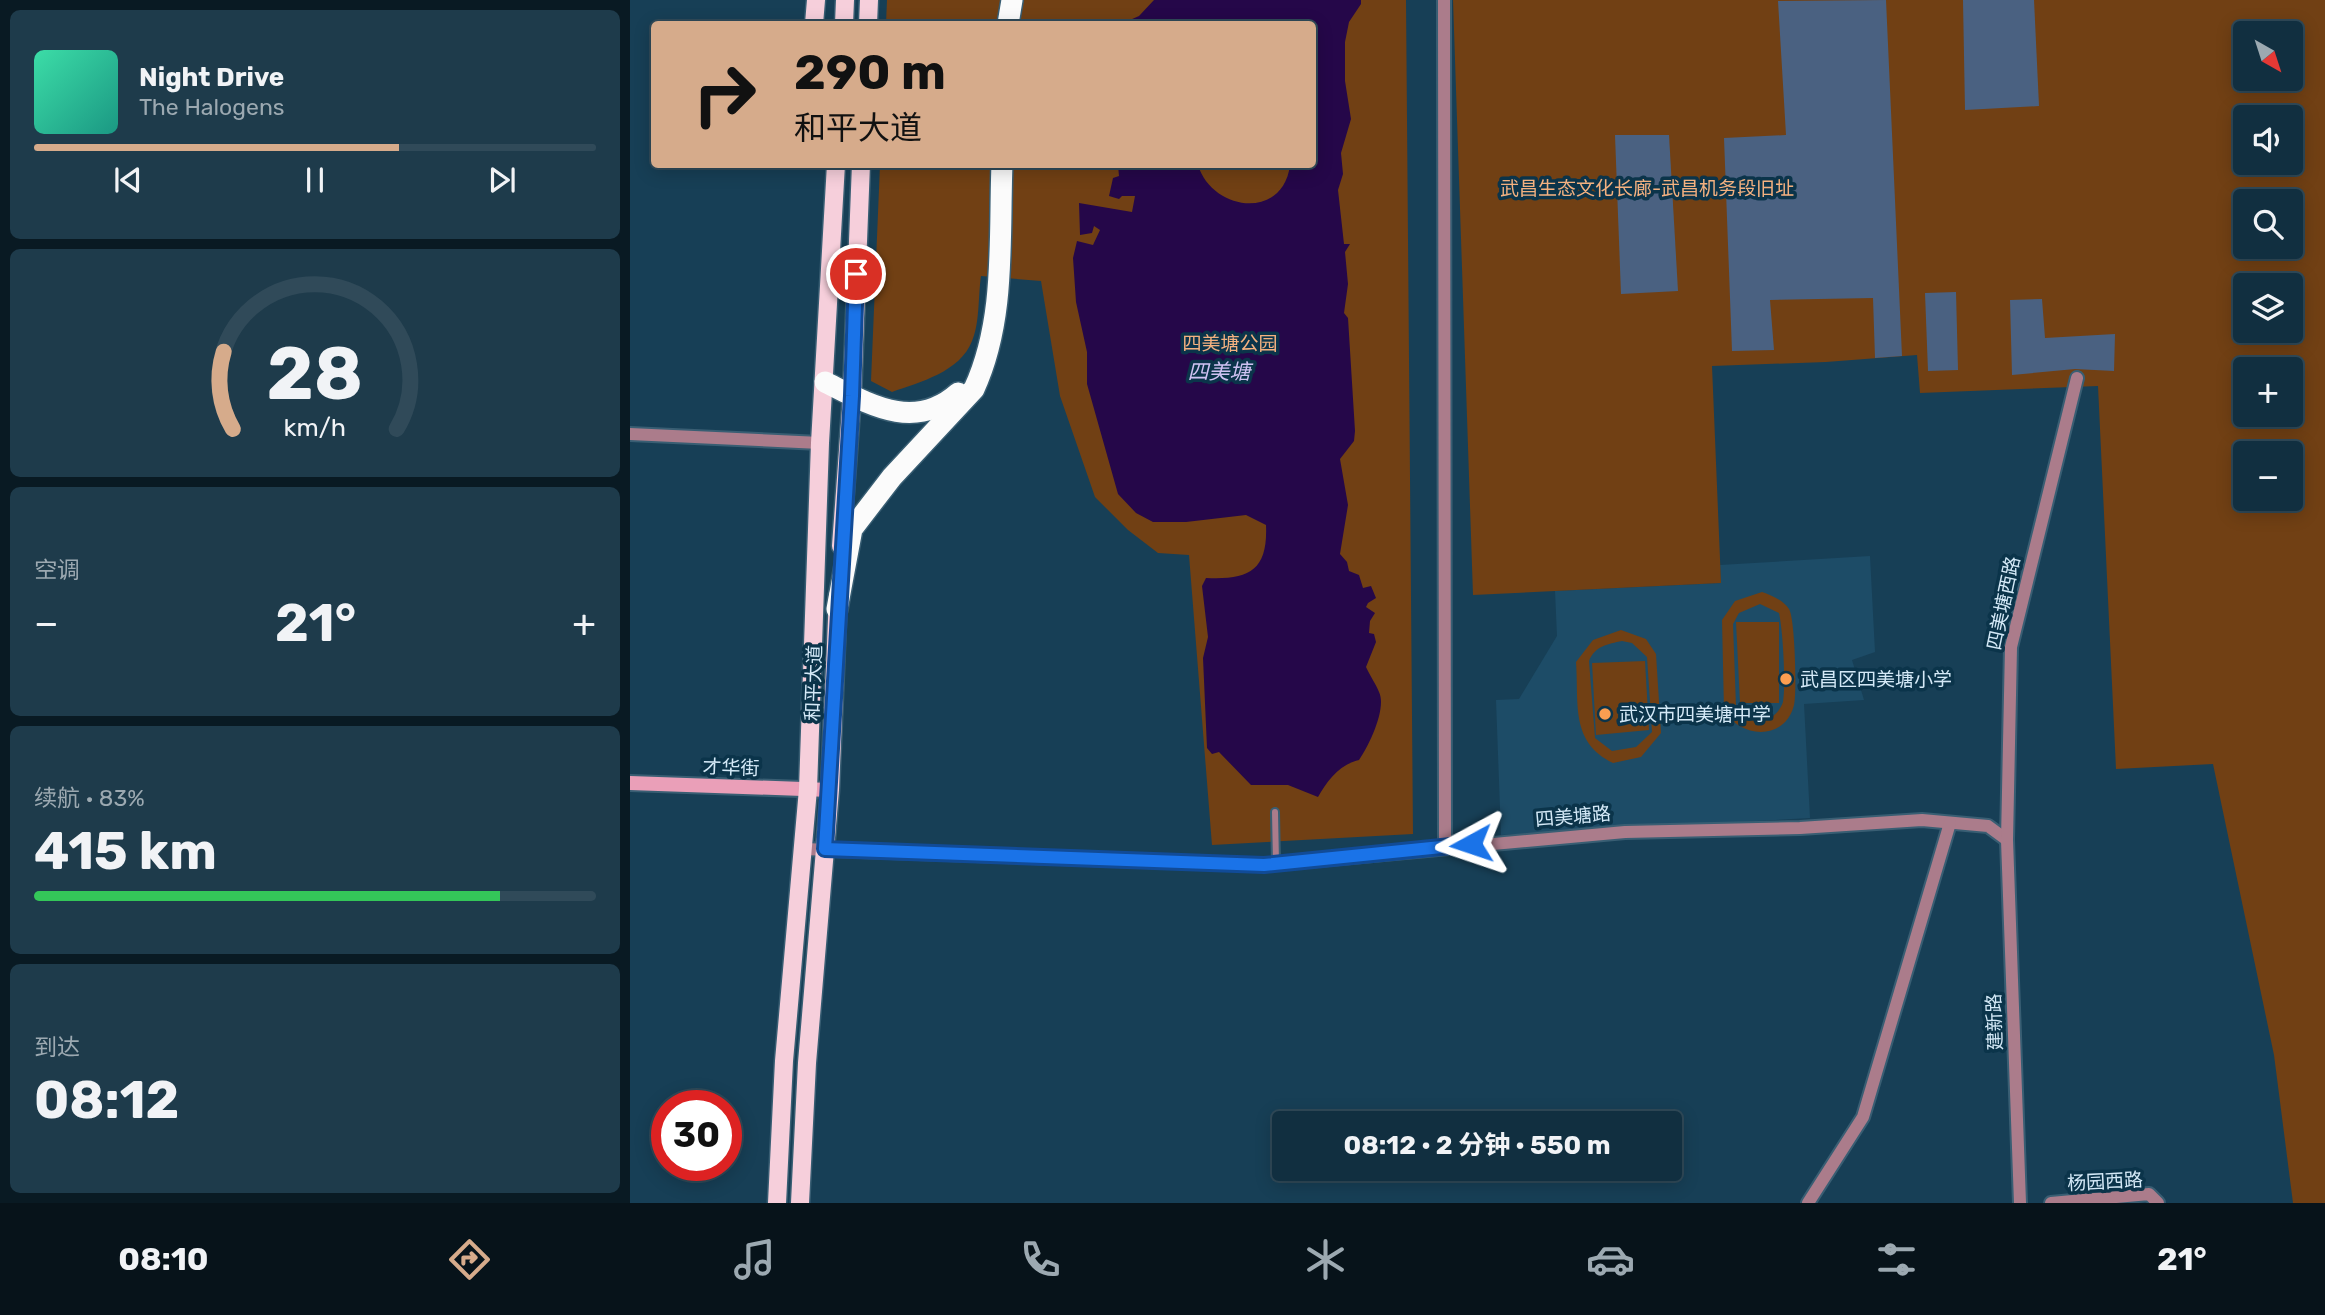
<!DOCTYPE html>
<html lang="zh">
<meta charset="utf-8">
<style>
body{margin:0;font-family:Rubik,"Noto Sans SC",sans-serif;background:#1e3b4b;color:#f1f3f6;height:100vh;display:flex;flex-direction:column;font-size:26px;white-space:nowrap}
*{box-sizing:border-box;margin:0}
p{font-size:23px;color:#9ca9b1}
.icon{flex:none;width:38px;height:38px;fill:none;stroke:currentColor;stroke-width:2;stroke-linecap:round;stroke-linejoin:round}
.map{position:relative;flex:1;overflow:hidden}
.details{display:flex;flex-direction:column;gap:10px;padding:10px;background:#091a23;width:630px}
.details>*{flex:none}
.hud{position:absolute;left:21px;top:21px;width:665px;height:147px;border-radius:7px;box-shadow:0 4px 18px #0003,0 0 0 2px #304a59;background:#d6ab8b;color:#111;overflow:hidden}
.needle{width:46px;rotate:141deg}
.controls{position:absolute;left:1603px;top:21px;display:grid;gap:14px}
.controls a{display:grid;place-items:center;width:70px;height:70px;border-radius:7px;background:#112f40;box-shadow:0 4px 18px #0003,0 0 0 2px #304a59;font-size:35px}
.speed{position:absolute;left:21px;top:1090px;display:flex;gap:14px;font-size:35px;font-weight:700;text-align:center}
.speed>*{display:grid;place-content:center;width:91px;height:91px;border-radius:50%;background:#112f40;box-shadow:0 4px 18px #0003,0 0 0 2px #304a59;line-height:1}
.speed .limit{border:10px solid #d22;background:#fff;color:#111}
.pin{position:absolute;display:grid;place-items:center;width:60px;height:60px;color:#fff;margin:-30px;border:4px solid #fff;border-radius:50%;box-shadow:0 2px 7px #0007}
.me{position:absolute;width:77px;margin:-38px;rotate:265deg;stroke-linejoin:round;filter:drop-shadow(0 0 5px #0008)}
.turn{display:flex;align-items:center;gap:24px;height:147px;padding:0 28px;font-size:32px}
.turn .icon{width:91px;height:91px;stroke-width:2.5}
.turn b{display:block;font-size:49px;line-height:60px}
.big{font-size:52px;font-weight:700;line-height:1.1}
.details .tile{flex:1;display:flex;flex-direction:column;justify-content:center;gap:10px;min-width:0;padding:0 24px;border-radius:10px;background:#1e3b4b}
.details .dial{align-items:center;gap:0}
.dial svg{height:182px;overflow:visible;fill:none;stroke:#304a59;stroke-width:7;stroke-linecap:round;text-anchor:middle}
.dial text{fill:#f1f3f6;stroke:none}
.song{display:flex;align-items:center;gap:21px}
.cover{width:84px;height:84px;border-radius:10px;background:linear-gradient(135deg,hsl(160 70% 55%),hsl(170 70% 35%))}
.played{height:7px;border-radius:4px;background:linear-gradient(90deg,#d6ab8b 65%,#304a59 65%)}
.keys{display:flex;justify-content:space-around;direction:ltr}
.heat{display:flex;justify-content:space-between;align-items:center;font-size:38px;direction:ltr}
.charge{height:10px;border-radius:5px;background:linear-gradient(90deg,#34c759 83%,#304a59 0)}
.trip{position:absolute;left:642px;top:1111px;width:410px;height:70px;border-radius:7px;background:#112f40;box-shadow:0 4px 18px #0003,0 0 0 2px #304a59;font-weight:700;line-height:70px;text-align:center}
.menu{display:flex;height:112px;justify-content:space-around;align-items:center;background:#07131a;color:#9ca9b1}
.menu .icon{width:49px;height:49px}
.menu .current{color:#d6ab8b}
.menu b{font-size:32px;color:#f1f3f6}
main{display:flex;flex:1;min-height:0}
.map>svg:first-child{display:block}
</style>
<main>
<section class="details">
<div class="tile">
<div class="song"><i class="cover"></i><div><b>Night Drive</b><p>The Halogens</p></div></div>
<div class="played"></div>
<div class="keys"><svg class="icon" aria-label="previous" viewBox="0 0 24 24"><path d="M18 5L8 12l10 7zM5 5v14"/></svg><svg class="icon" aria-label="pause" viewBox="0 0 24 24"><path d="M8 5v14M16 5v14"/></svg><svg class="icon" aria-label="next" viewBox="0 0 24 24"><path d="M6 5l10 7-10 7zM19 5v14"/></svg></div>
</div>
<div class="tile dial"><svg viewBox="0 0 100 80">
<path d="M14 69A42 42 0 1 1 86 69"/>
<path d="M14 69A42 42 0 0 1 10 35" stroke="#d6ab8b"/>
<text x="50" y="56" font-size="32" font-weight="700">28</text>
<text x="50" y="72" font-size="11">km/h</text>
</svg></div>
<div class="tile"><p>空调</p>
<div class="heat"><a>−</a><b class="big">21°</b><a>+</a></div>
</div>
<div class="tile"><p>续航 · 83%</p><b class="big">415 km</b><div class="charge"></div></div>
<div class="tile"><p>到达</p><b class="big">08:12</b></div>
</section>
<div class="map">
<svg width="1695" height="1203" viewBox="0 0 1695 1203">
<rect width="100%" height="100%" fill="#173f56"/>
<path fill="#1d4c67" d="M1240 556 1245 652 1222 660 1234 700 1174 704 1180 818 871 835 866 700 889 699 927 636 925 591 1091 583 1090 565Z"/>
<g fill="#714014" fill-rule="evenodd">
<path d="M257 0H776L783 834 582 845 559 555 528 553 498 530 465 497 430 396 411 281 351 276C348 296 350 323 342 341 330 372 290 382 262 392L241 381 250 165 682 164V24H256Z"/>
<path d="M823 0H1695V1203H1663L1644 1055 1583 764 1486 769 1468 386 1290 393 1287 355 1196 362 1082 366 1091 583 843 595ZM1615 33H1661V79H1615ZM1615 117H1661V163H1615ZM1615 201H1661V247H1615ZM1615 285H1661V331H1615ZM1615 369H1661V415H1615ZM1615 453H1661V499H1615Z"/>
<path d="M1132 592C1141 595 1153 600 1159 609 1165 618 1167 694 1164 705 1155 742 1109 738 1094 710L1092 620 1105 601ZM1130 604 1149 613C1153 631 1156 684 1153 702 1150 711 1143 718 1134 720 1122 723 1113 716 1106 707L1103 624 1109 613Z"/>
<path d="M1106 622H1149V703H1110Z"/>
<path d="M991 630 1016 639 1026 654 1031 733 1011 757 983 763C940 742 949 704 946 662L963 640ZM992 641 1002 643 1017 657 1022 732 1006 747 982 751 965 738 959 661C965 646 978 644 992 641Z"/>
<path d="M1015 661 1019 730 966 735 962 663Z"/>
</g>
<path fill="#250749" d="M524 0H731V4L719 22 715 42V81L721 119 711 153 713 174 708 190 714 244H720L715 252 718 284 714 313 718 318 725 431 724 441 710 459 718 505 710 554 717 562 719 571 729 575 733 588 741 586 746 598 738 603 736 607 745 613 740 621 739 633 744 634 746 642 736 667C740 676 746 684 749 692 757 708 739 746 729 760 710 764 697 781 688 797L658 785H621L589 752 582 754 577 748 573 658 578 637 572 586 576 578C619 580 638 571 636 525L616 515 556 522H523L506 513 488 494 457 384V352L446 302 443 258 447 241 463 245 470 230 464 226 462 233 450 235 449 203 502 212 505 196H492L489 199 479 196 483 178 489 176 488 165H568C582 211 653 221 660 165L682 164V24H491L509 16Z"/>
<g fill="#4a6181">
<path d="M1256 0 1272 356 1245 358 1243 298 1140 300 1144 350 1102 351 1094 138 1156 135 1148 1Z"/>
<path d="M1333 0H1404L1409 106 1335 110Z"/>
<path d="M985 135H1039L1048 291 991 294Z"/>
<path d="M1326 292 1328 370 1298 371 1295 293Z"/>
<path d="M1412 299 1415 338 1485 334 1484 371 1445 369 1382 375 1380 300Z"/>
</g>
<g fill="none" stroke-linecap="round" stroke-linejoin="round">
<g stroke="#395e73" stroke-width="10">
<path id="lane" d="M645 812 646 863"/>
</g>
<g stroke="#395e73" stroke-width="16">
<g id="street">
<path d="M814 0 815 846"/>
<path d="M0 434 190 443"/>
<path d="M173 849 634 865 995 832 1170 828 1292 820 1358 826 1377 840"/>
<path d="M1178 1203 1233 1117 1320 823"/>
<path d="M1390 1203 1377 840 1381 647 1447 378"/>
<path d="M1421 1203 1519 1194 1528 1203"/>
</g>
</g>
<g stroke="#395e73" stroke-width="18">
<path id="secondary" d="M0 783 200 790"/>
</g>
<g stroke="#395e73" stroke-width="21">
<g id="primary">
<path d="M184 24 186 0"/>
<path d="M214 24 215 0"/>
<path d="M238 24 239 0"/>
<path d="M211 546 222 396 231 164"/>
<path d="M147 1203 154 1061 178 789 190 443 206 164"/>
<path d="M170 1203 177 1063 200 790 208 595"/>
</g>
</g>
<g stroke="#395e73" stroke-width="24">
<g id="highway">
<path d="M378 24 382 0"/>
<path d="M195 382C239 404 284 432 328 393"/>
<path d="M207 609 222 529 262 477 344 389C376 320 369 239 372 164"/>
</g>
</g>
<use href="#lane" stroke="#ab7c8b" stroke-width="6"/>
<use href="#street" stroke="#ab7c8b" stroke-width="12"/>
<use href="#secondary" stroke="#ea9fb8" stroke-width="14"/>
<use href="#primary" stroke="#f6cfdb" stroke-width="18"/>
<use href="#highway" stroke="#fbfbfb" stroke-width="21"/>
</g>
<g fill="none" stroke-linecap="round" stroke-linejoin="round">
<g stroke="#114b97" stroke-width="18">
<path id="route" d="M226 274 222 396 195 849 634 865 841 844"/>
</g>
<use href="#route" stroke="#1a73e8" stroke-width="12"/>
</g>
<g fill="#fb9e51" stroke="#0b344a" stroke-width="2.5">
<circle cx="1156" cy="679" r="7"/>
<circle cx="975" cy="714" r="7"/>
</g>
<g text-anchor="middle" stroke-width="7" stroke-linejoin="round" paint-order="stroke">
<g font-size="19" fill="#f3b180" stroke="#0b344a">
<text x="1017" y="195">武昌生态文化长廊-武昌机务段旧址</text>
<text x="600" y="350">四美塘公园</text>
</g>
<g font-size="19" fill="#d4e9f7" stroke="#0b344a">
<text transform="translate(1373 603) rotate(-78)" y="7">四美塘西路</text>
<text transform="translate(183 683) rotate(-88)" y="7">和平大道</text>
<text transform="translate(101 767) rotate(2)" y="7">才华街</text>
<text transform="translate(943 816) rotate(-5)" y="7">四美塘路</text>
<text transform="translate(1364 1022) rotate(-92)" y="7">建新路</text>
<text transform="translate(1475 1181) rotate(-3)" y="7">杨园西路</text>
</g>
<g font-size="19" fill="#d4e9f7" stroke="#0b344a" text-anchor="start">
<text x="1170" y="686">武昌区四美塘小学</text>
<text x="989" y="721">武汉市四美塘中学</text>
</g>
<g font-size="21" font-style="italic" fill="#cfc2f2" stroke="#0b344a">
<text x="589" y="379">四美塘</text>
</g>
</g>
</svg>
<div class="controls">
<a><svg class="needle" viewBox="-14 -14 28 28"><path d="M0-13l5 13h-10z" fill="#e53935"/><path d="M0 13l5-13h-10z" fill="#9ca9b1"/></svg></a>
<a><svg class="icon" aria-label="sound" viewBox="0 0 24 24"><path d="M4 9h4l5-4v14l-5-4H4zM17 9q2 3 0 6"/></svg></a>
<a><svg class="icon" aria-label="search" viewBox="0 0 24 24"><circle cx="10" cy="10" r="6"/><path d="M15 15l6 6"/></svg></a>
<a><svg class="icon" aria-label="layers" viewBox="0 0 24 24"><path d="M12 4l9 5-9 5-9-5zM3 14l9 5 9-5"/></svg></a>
<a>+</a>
<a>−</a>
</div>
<div class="speed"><div class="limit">30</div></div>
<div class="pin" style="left:226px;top:274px;background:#d93025"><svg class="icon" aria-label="arrive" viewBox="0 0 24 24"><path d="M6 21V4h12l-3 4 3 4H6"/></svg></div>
<svg class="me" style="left:841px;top:844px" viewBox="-20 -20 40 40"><path d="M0-17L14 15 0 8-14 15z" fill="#1a73e8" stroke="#fff" stroke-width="4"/></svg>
<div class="trip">08:12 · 2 分钟 · 550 m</div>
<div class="hud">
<div class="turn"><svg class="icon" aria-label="right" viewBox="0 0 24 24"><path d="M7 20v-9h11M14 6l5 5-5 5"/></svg><div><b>290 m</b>和平大道</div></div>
</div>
</div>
</main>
<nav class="menu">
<b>08:10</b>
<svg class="icon current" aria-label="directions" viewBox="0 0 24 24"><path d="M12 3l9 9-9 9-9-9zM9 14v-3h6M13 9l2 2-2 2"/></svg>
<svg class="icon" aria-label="music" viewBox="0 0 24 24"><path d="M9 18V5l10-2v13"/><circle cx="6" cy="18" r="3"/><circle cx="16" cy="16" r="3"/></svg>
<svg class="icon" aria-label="phone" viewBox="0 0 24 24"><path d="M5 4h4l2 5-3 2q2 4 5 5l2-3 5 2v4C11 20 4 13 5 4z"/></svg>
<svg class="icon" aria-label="climate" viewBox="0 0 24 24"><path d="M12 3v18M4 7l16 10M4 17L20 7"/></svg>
<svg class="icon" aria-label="car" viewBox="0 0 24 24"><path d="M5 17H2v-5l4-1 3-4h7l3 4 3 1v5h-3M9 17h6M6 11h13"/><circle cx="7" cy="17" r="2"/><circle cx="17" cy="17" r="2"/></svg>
<svg class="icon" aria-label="filters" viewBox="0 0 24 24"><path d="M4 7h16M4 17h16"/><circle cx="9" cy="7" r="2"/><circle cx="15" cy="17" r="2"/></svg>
<b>21°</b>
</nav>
